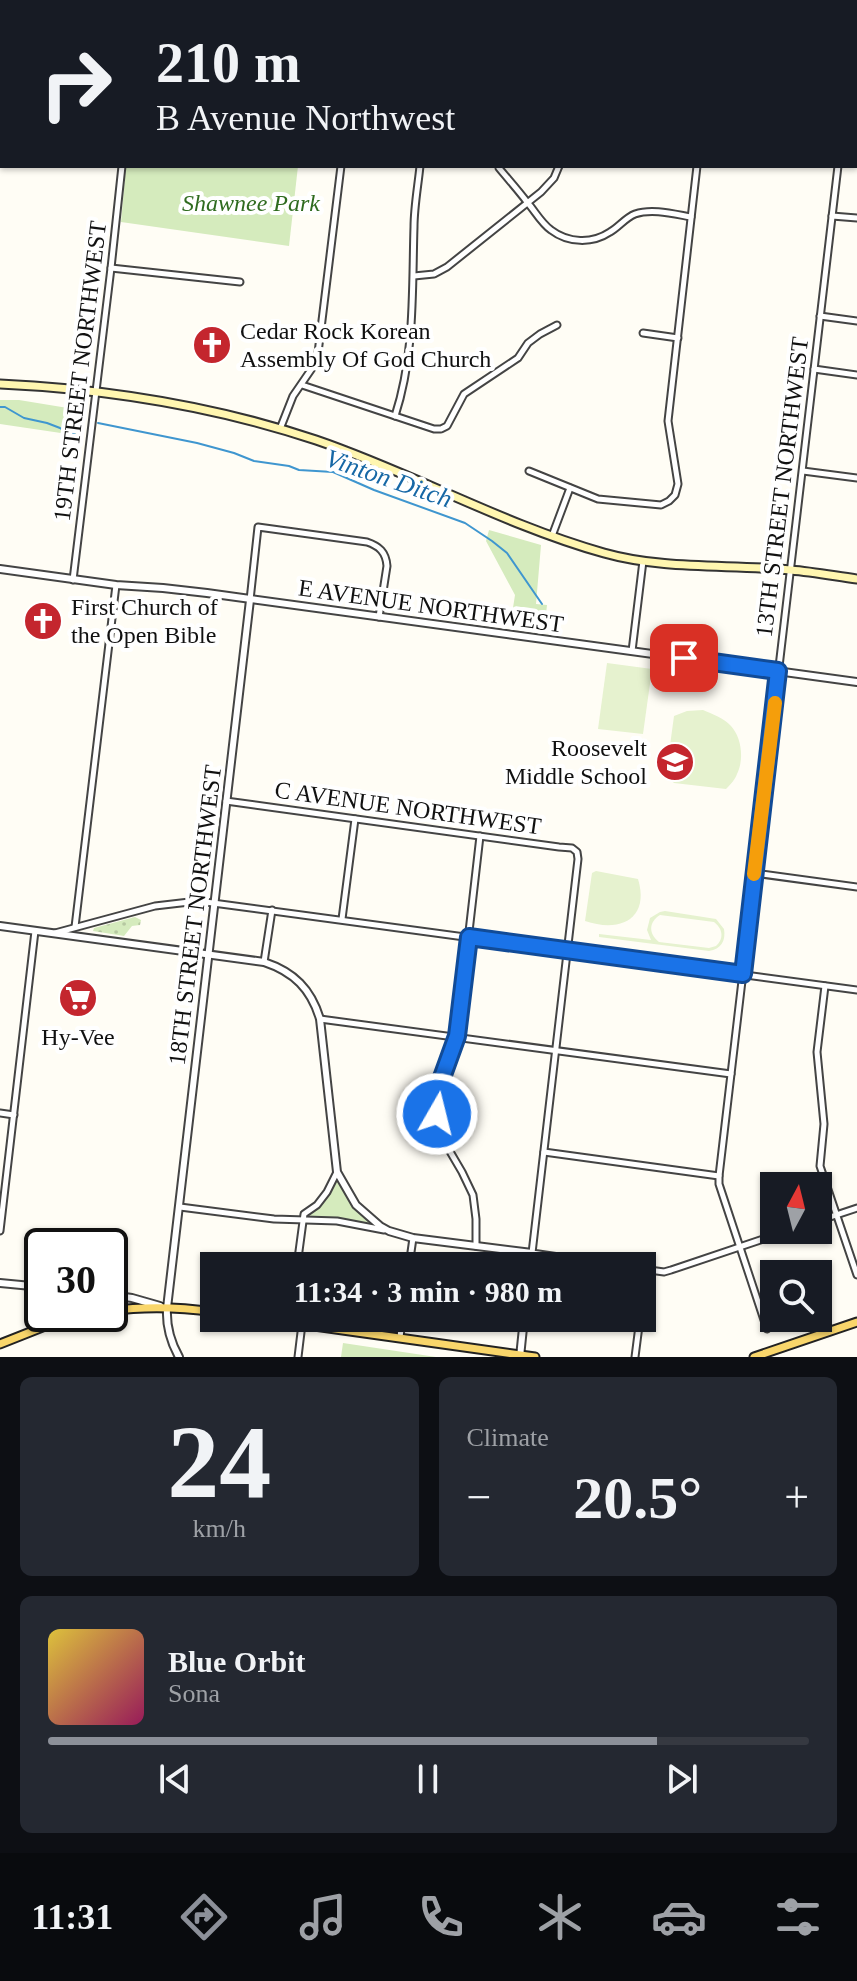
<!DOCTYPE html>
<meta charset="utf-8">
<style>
body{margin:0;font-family:"Times New Roman",serif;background:#242831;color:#f1f3f6;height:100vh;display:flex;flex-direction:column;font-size:30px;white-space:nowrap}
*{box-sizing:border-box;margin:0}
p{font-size:26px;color:#9ea1a6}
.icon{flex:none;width:44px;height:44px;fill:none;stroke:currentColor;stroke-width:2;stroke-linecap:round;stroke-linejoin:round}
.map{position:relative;height:1357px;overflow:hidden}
.drawer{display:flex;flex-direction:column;gap:20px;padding:20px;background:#0d0f14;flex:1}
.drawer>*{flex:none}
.banner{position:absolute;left:0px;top:0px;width:858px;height:168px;box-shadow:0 2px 6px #0004;background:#171b24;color:#f1f3f6;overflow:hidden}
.needle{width:52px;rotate:7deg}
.buttons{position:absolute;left:760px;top:1172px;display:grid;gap:16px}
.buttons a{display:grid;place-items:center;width:72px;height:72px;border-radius:0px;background:#171b24;box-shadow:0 2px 6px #0004;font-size:40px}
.speed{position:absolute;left:24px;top:1228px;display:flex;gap:16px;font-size:40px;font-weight:700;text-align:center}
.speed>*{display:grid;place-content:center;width:104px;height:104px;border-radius:50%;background:#171b24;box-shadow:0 2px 6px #0004;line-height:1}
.speed .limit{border:4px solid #111;border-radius:12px;background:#fff;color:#111}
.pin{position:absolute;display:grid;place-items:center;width:68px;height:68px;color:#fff;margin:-34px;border-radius:16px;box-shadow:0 4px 12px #0006}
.me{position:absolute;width:88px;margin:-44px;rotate:8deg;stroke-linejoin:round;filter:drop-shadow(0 0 6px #0008)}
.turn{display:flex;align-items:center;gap:28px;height:168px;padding:0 24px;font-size:36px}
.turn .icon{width:104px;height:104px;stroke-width:2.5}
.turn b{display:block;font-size:56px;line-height:68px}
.big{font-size:60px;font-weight:600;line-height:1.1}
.drawer .widget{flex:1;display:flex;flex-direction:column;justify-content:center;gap:12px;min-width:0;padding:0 28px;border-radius:12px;background:#242831}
.drawer .dial{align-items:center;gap:0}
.dial b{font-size:104px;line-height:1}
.song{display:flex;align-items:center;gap:24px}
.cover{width:96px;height:96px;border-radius:12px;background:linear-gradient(135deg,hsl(50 70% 55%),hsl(330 70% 35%))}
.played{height:8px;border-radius:4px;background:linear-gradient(90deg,#8c9099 80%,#363941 80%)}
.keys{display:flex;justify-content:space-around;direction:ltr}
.heat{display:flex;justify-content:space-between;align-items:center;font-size:44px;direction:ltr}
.drawer .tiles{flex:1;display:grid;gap:20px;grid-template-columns:1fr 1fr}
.widget:last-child{grid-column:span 2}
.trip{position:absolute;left:200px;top:1252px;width:456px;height:80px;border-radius:0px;background:#171b24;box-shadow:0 2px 6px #0004;font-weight:600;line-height:80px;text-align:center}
.dock{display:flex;height:128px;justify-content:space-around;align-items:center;background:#090b0e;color:#9ea1a6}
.dock .icon{width:56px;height:56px}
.dock .current{color:#8c9099}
.dock b{font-size:36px;color:#f1f3f6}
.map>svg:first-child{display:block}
</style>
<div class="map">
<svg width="857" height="1357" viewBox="0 0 857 1357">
<defs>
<pattern id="grass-dots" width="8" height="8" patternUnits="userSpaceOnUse" patternTransform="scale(2)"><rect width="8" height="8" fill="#d5ebbd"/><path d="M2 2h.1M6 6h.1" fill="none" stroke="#b6c8a1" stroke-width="1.8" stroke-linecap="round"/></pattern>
</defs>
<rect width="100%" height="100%" fill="#fffdf5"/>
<path fill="url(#grass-dots)" d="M135 917 141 920 140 925 132 926 124 936 93 931 94 928Z"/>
<g fill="#d5ebbd">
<path d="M126 166H298L289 246 121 222Z"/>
<path d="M0 400H19L80 410 81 436 0 424Z"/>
<path d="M489 530 541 545 536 604 547 605 544 632 510 627 515 595 486 541Z"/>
<path d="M337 1172 347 1192 380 1226 357 1225 303 1219 305 1215 317 1205Z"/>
<path d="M343 1343 436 1357H341Z"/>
</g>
<g fill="#e6f2cf" fill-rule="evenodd">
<path d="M607 663 652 669 643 734 598 729Z"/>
<path d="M703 710C712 714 724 718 731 726 742 738 744 760 737 774 735 780 730 785 726 789L674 783 666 775 674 716 687 711Z"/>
<path d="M596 871 638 879C650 919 620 933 585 921L592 873Z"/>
<path d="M665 911 716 919 724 929C726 941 721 949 709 951L599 937V934L651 940 647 930 650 918 660 912ZM660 915 714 922C722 928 725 938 716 946L709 948 659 942C648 933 649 922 660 915Z"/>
</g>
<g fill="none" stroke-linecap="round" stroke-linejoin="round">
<g stroke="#3f96cf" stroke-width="2">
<path d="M0 407H5L24 418 47 423 60 428 67 433H74L78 431"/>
<path d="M98 423 197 443 234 453 254 461 289 466 299 470 333 472 374 490 465 523 492 541 507 553 542 604"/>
</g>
<g stroke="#444" stroke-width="9">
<g id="minor">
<path d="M112 0 114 2"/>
<path d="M435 0 438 2"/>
<path d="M839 0 840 2"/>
<path d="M360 2V0"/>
<path d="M529 2 531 0"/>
<path d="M856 114H857"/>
<path d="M499 168C508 179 518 190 527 202 535 211 541 223 551 230 568 243 592 244 610 232 619 227 625 218 635 214 652 208 674 214 691 217"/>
<path d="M832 216 857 218"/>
<path d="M111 268 240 282"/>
<path d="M414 276 434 274 447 267 541 192 554 178 559 166"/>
<path d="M820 316 857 321"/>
<path d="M643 333 678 338"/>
<path d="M814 369 857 375"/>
<path d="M302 385 434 429H441L447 426 464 394 518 358 528 343 540 334 557 325"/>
<path d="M395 416C415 355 412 290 414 227 414 207 418 186 420 166"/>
<path d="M280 429 293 396 317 361 341 166"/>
<path d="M529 471 598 499 661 505 669 501 675 495 678 484 668 421 697 166"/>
<path d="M803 471 857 478"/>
<path d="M552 536 570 488"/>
<path d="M73 580 111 268 122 166"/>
<path d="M250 600 258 527 367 542C379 546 386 552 387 566L379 617"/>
<path d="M632 651 643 561"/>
<path d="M226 801 559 847 572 848 577 852 578 859 532 1253 620 1266"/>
<path d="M754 873 857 887"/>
<path d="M342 919 355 819"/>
<path d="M75 927 116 585"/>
<path d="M55 933 155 906 198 901 857 990"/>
<path d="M264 962 272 910"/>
<path d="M825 986 817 1052 824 1124 820 1166 857 1275"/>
<path d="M320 1019 731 1074"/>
<path d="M0 1113 14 1115"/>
<path d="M544 1152 719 1176"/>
<path d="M180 1207 274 1219 337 1221 384 1230"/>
<path d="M818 1221 857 1208"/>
<path d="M0 1231 35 931"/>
<path d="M476 1246V1219L473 1195 462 1172 445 1143 439 1128 437 1099 440 1083 457 1036 480 836"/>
<path d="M297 1266 304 1214 317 1205 327 1192 337 1172"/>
<path d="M409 1266 413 1238"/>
<path d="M642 1269 664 1272 671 1270 790 1230"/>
<path d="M642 1307 647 1270"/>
<path d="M767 1329 719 1184V1176L838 166"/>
<path d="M400 1338 402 1318"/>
<path d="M298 1357 302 1324"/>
<path d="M635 1357 640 1318"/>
</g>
</g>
<g stroke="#444" stroke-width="10">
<g id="tertiary">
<path d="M0 569 116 585 163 588 207 593 857 682"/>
<path d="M0 926 264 962C294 972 311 989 320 1019L337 1172 356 1205 380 1226 389 1231 413 1238 532 1253 530 1266"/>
<path d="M0 1283 42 1287"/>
<path d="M110 1295 132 1298 160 1306"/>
<path d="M179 1357C170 1341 166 1326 167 1308L250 600"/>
<path d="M520 1357 524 1318"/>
</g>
</g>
<g stroke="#333" stroke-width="11">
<path id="secondary" d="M0 384C107 389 214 406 316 440 413 473 504 525 604 553 664 570 729 564 791 570 813 572 835 576 857 579"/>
</g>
<g stroke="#222" stroke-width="11">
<g id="primary">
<path d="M110 1311C145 1306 179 1307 214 1312"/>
<path d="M257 1318 535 1357"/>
<path d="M0 1344 53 1323 93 1314"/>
<path d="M754 1357 857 1322"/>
</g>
</g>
<use href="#minor" stroke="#fff" stroke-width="5"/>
<use href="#tertiary" stroke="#fff" stroke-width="6"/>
<use href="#secondary" stroke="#fff6b0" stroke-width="7"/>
<use href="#primary" stroke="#f9d66b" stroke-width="7"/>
</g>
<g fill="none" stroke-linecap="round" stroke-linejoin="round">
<g stroke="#114b97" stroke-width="20">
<path id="route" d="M437 1114 440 1083 457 1036 469 937 743 974 778 671 684 658"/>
</g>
<use href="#route" stroke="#1a73e8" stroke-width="14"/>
<path stroke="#f59e0b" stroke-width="14" d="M754 874 775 703"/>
</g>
<defs>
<g id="church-disc" transform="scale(2)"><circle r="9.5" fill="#c4262e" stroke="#fff"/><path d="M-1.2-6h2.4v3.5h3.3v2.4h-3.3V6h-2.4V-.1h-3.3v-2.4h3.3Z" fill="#fff"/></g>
<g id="school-disc" transform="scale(2)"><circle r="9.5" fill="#c4262e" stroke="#fff"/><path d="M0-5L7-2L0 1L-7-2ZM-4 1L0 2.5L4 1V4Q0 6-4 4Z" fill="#fff"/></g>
<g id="supermarket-disc" transform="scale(2)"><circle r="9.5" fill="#c4262e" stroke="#fff"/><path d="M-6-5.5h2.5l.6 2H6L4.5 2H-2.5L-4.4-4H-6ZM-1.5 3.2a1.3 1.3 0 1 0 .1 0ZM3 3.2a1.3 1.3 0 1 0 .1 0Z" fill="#fff"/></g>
</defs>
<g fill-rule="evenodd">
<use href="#church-disc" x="212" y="345"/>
<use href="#church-disc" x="43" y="621"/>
<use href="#school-disc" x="675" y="762"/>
<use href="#supermarket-disc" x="78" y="998"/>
</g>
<g text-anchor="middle" stroke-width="8" stroke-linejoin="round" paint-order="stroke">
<g font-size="24" font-style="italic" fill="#2f6b1f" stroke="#fff">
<text x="251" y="211">Shawnee Park</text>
</g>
<g font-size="24" fill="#111" stroke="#fff" text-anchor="start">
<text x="240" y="339">Cedar Rock Korean<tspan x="240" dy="28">Assembly Of God Church</tspan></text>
<text x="71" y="615">First Church of<tspan x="71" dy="28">the Open Bible</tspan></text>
<text x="647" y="756" text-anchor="end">Roosevelt<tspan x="647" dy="28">Middle School</tspan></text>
<text x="78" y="1045" text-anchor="middle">Hy-Vee</text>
</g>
<g font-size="24" fill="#111" stroke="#fff">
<text transform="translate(80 371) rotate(-83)" y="8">19TH STREET NORTHWEST</text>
<text transform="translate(782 487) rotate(-83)" y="8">13TH STREET NORTHWEST</text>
<text transform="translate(431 606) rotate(8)" y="8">E AVENUE NORTHWEST</text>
<text transform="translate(408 808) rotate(8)" y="8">C AVENUE NORTHWEST</text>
<text transform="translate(195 915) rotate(-83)" y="8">18TH STREET NORTHWEST</text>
</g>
<g font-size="26" font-style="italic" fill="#1768a6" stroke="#fff">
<text transform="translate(389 478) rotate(19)" y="9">Vinton Ditch</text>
</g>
</g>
</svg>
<div class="buttons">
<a><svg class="needle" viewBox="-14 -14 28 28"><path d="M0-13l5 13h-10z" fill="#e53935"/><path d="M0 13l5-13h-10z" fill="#9ea1a6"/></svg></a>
<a><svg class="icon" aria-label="search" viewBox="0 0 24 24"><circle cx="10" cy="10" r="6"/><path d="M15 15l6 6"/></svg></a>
</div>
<div class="speed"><div class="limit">30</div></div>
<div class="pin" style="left:684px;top:658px;background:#d93025"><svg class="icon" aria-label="arrive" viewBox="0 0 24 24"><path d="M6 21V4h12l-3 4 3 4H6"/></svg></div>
<svg class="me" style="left:437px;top:1114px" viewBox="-20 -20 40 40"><circle r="17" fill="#1a73e8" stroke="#fff" stroke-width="3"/><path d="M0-11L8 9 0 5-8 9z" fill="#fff"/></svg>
<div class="trip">11:34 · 3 min · 980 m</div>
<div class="banner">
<div class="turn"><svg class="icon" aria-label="right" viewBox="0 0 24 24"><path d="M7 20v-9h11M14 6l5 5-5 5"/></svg><div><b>210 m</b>B Avenue Northwest</div></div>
</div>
</div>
<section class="drawer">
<div class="tiles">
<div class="widget dial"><b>24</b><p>km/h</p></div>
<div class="widget"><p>Climate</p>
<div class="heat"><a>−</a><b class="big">20.5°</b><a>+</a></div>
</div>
<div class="widget">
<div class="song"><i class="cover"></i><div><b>Blue Orbit</b><p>Sona</p></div></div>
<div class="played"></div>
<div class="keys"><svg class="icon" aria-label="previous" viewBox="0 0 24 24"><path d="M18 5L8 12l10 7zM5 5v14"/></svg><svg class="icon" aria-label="pause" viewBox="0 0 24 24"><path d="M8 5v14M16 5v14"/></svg><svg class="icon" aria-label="next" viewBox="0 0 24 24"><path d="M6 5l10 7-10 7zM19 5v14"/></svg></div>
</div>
</div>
</section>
<nav class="dock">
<b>11:31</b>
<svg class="icon current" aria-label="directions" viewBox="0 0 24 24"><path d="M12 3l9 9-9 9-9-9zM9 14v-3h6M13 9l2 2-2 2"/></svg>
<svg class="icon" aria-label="music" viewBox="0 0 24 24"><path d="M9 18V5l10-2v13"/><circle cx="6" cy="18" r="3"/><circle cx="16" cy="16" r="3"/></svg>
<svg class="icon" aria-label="phone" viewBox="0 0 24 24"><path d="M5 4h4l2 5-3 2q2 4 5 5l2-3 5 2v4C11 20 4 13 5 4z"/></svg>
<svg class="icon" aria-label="climate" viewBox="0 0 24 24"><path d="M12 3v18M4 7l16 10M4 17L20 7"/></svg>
<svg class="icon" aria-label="car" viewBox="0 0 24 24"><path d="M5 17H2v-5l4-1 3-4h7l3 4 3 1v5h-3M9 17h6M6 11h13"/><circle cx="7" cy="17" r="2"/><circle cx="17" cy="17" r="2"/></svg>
<svg class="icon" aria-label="filters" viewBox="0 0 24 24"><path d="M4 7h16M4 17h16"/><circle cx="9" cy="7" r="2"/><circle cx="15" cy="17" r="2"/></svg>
</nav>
